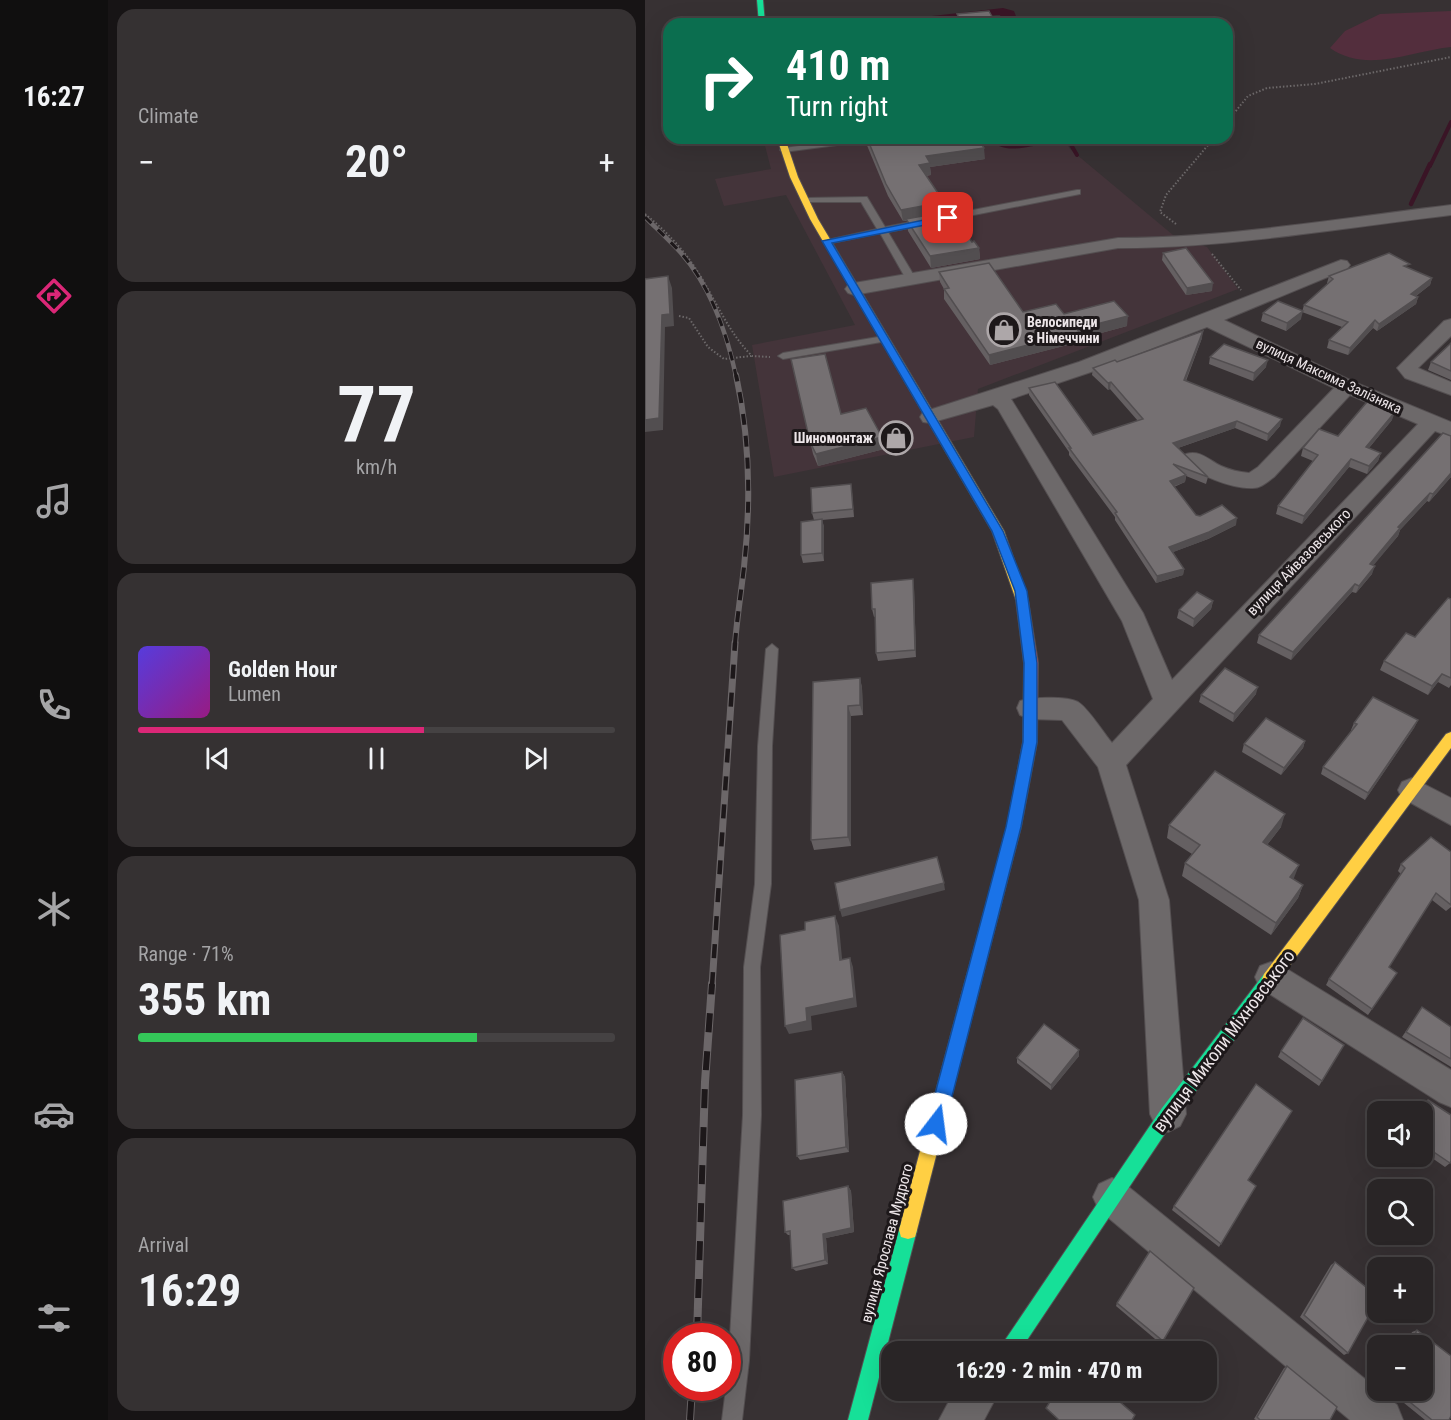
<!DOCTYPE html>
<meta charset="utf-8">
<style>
body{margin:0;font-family:"Roboto Condensed",sans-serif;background:#353132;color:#f1f3f6;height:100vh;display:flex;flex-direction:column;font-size:22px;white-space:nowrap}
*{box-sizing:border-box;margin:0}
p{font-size:20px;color:#a5a5a7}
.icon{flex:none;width:33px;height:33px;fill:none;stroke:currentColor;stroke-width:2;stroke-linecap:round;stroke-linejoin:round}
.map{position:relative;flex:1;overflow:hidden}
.sheet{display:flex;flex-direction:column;gap:9px;padding:9px;background:#171415;width:537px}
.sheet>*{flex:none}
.banner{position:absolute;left:18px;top:18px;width:570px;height:126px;border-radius:18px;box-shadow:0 6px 24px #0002,0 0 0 2px #454243;background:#0b6e4f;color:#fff;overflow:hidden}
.controls{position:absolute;left:722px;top:1101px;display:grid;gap:12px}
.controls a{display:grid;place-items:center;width:66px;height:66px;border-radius:12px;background:#292526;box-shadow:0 6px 24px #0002,0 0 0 2px #454243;font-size:30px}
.speed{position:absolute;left:18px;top:1323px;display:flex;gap:12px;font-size:30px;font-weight:700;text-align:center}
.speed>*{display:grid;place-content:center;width:78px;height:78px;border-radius:50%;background:#292526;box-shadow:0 6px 24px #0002,0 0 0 2px #454243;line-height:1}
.speed .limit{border:9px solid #d22;background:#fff;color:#111}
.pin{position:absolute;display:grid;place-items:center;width:51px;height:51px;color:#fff;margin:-26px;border-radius:12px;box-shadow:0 3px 9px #0006}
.me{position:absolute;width:66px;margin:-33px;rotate:15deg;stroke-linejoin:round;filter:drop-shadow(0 0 4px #0008)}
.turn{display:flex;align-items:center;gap:21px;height:126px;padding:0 24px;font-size:27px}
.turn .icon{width:78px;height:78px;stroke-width:2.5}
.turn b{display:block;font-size:42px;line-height:51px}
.big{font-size:45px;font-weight:700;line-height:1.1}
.sheet .tile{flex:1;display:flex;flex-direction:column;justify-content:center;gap:9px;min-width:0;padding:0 21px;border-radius:18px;background:#353132}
.sheet .dial{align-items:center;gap:0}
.dial b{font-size:78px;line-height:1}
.song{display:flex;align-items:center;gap:18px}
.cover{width:72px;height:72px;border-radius:9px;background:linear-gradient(135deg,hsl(250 70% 55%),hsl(310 70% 35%))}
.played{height:6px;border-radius:3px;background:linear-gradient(90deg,#db2777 60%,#454243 60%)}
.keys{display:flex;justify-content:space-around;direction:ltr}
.heat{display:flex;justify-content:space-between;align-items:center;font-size:33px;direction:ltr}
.charge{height:9px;border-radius:4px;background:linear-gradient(90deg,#34c759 71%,#454243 0)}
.trip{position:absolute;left:236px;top:1341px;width:336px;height:60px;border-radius:18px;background:#292526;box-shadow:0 6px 24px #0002,0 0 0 2px #454243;font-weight:700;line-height:60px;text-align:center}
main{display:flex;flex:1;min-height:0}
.tab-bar{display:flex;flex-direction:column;width:108px;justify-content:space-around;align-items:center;background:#100f0f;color:#a5a5a7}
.tab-bar .icon{width:42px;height:42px}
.tab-bar .selected{color:#db2777}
.tab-bar b{font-size:27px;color:#f1f3f6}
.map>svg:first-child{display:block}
</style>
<main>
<nav class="tab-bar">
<b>16:27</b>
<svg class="icon selected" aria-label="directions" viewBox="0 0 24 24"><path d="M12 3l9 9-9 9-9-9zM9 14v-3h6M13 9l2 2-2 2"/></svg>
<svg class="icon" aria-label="music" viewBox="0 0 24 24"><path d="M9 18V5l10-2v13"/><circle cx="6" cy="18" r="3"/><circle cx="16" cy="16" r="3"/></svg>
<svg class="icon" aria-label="phone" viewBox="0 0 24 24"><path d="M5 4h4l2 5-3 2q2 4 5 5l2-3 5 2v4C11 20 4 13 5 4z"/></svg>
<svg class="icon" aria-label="climate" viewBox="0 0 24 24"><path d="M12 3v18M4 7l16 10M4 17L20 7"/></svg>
<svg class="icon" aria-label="car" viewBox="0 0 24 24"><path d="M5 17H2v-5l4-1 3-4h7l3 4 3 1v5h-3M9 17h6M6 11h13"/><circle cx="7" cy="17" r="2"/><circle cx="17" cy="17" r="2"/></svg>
<svg class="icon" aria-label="filters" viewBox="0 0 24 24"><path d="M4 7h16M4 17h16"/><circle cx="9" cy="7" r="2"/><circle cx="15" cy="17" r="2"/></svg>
</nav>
<section class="sheet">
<div class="tile"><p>Climate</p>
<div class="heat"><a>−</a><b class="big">20°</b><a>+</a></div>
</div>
<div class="tile dial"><b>77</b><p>km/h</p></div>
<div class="tile">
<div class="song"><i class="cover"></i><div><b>Golden Hour</b><p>Lumen</p></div></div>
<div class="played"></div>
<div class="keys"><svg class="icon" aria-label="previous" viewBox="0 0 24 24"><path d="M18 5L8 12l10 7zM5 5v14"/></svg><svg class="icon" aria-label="pause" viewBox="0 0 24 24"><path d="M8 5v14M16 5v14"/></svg><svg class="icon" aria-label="next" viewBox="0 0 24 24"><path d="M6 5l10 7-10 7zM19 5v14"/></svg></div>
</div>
<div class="tile"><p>Range · 71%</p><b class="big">355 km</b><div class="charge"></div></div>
<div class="tile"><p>Arrival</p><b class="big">16:29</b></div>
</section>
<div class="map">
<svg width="806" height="1420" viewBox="0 0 806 1420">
<rect width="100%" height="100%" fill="#373133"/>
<path fill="#44343a" d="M118 138H418L425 149 528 235 562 247 593 289 333 389 329 437 129 477 107 345 210 325 141 195 79 206 70 179 126 169Z"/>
<path fill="#532e3d" d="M806 11V47C766 51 722 74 685 48L700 31 735 14Z"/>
<g fill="#3a1526">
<path d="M358 8 369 11 374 24H359L355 15H351L263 24H216Z"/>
<path d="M345 138H400L401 139 398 144C382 147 355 155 345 138Z"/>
</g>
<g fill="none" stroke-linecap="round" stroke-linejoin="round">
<g stroke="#3a1526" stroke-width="4">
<path d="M422 138 432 155"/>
<path d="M785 166 806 122"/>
</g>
<path stroke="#3a1526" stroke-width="4.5" d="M766 204 785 164"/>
<g stroke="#544f51" stroke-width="2">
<g id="lane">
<path d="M213 138H234L230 140 139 152 135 150 139 148Z"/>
<path d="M432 190H435V194L243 232 271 279 266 282 261 279 235 233 182 244 178 241 232 229 216 202H160L156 200 160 198 222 197 240 227Z"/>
<path d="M239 336 242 337V341L138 359 133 356 138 353Z"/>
<path d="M127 644 133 649 127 746 126 884 115 967 116 1115 104 1361 97 1420H77L81 1388H82L98 1115 99 967 110 884 113 746 121 649Z"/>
</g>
</g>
<g stroke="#544f51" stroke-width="2">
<g id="street">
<path d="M806 205V215C696 228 584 248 473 248L209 295 203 293 200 289 203 285 209 283 473 238C584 238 696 218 806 205Z"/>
<path d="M696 260 702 261 705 265 702 269 579 320 709 382 806 422V437L790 431 481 765 524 900 541 1114 535 1126 523 1132 511 1126 505 1114 494 900 453 767 417 720 385 719 375 715 372 708 375 701C387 697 422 696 433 702 443 708 458 732 467 743L508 699 477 621 353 409 348 405 285 423 278 422 275 417 278 412 434 362ZM562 327 689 388 613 467 604 473C594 472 585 470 576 466 563 460 556 450 541 454L538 459C549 475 588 489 608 488 616 488 622 482 629 477L705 395 773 424 527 680 498 613 366 399 449 371Z"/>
<path d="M806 319V336L773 368 806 382V395L760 378 752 368 799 321Z"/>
<path d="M767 778 806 798V825L757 798 753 790 757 782Z"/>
<path d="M626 962 637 966 806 1070V1107L794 1102 615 988 610 977 615 966Z"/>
<path d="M467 1178 480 1184 752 1405 758 1420H705L454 1210 448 1197 454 1184Z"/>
<path d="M310 1390H355L339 1420H294Z"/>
</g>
</g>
<g stroke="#544f51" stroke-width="2">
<g id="fast">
<path d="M112 0H118L120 24H114Z"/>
<path d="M625 971 631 974 633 979 631 984 529 1120 374 1352H352L517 1108 619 974Z"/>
<path d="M263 1221 270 1223 272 1230 223 1420H203L254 1230 256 1223Z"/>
</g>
</g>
<g stroke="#544f51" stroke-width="2">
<g id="slow">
<path d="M132 138H140L153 177 173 219 359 531 383 600 381 603 377 604 371 600 347 531 165 219 145 177Z"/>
<path d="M806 732V748L631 984 625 987 619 984 617 979 619 974 801 734Z"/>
<path d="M324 989 330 991 332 997 272 1230 270 1237 263 1239 256 1237 254 1230 316 997 318 991Z"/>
</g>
</g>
<g stroke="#544f51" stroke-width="2">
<path id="jam" d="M377 596 383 600 393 663 392 742 376 827 332 997 330 1003 324 1005 318 1003 316 997 362 827 378 742 379 663 371 600Z"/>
</g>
<g stroke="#6c6869" stroke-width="2" stroke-dasharray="1.5 2" stroke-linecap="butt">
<path d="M582 122 603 96 622 88 670 84 806 57"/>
<path d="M0 214C20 230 37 248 51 269 70 298 82 331 107 356L125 357"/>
<path d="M531 224 515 212 521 195 569 138"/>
<path d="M567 254 596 290"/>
<path d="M34 316 44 318 63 347 79 359 106 356"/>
</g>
<use href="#lane" fill="#6d696a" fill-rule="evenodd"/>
<use href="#street" fill="#6d696a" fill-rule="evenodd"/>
<use href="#fast" fill="#16e098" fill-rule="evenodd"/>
<use href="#slow" fill="#ffcf43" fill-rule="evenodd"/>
<use href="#jam" fill="#f24e42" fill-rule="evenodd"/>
<g stroke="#6c6769" stroke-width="4.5">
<path id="rail-far3" d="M0 217C12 229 25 241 36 253 66 287 82 334 91 376"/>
</g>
<g stroke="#6c6769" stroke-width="6">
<path id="rail-far2" d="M90 644C92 618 96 593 99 567 106 503 105 438 91 375"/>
</g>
<g stroke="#6c6769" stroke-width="7">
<path id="rail-far1" d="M67 986 90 643"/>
</g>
<g stroke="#6c6769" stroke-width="8">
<g id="rail">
<path d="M52 1336 60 1082 67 984"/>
<path d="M45 1420 47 1388"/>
</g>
</g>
<use href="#rail-far3" stroke="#1d181a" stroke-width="3" stroke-dasharray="9" stroke-linecap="butt"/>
<use href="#rail-far2" stroke="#1d181a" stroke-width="4" stroke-dasharray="11" stroke-linecap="butt"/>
<use href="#rail-far1" stroke="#1d181a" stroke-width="4.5" stroke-dasharray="14" stroke-linecap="butt"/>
<use href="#rail" stroke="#1d181a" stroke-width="6" stroke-dasharray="19" stroke-linecap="butt"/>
</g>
<g fill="#656062">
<path d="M312 14 351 24H313Z"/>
<path d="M221 138 340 159 285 167 286 175 281 176 299 202 300 212 327 242 334 248 335 259 286 268 263 231 262 221H258L243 196 221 143Z"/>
<path d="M518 253 567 291 541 295 517 260Z"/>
<path d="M763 268 787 278 785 285 771 296 773 297 771 304 732 331 728 328 703 355 682 348 684 340 697 327 657 312 659 305 683 284 682 283 684 276Z"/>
<path d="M294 272 378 312 419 314 482 326 434 339V342L345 365 299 299V289L295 282Z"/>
<path d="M618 313 656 319 641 331 616 321Z"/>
<path d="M557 338 541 381 635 426 622 441 590 428 533 448 563 477 561 484 541 476 540 482 529 487 551 515 591 525 563 539 528 552 539 569 538 575 511 583 470 520V517L424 455V452L384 395V388L448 435 493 421 465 389 463 390 447 375 448 368Z"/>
<path d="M806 343V380L783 370 786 362Z"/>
<path d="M565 357 621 367 608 381 564 364Z"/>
<path d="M146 359 196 414 237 437 239 449 173 466 168 454Z"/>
<path d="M747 420 724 448 736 453 733 461 722 474 704 467 657 524 631 514 633 506 668 461 656 456 658 448 693 436Z"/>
<path d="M806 436V477L784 502 782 501 755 530 753 536 728 565 727 574 711 593 707 592 646 660 612 643 614 635Z"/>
<path d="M207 492 209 517 177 520 179 527V561L158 563 156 555 169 520 167 513Z"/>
<path d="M269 587 271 657 233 661 231 653V616L229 617 227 609Z"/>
<path d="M806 599V685L804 688 793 682 783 695 735 670 739 661 770 637Z"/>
<path d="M568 601 566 609 548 627 532 618 534 610Z"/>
<path d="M215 678 217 688 218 715 206 716V846L169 850 166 840 168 682Z"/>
<path d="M611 694 588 722 554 702 556 695Z"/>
<path d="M773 720 769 728 720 800 676 774 678 767 707 730H706L709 723Z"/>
<path d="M660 741 658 748 636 775 597 752 599 744Z"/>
<path d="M524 825 636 827 622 845 649 878 648 879 658 885 653 898 626 935 537 876 540 863 547 854 522 838Z"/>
<path d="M806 852V907L801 911 787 900 744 967 752 973 723 1015 681 985 684 979 756 874 753 871 756 864Z"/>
<path d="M777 1007 806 1027V1067L757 1037Z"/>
<path d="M699 1045 674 1086 633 1057 636 1051Z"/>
<path d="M434 1050V1056L406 1090 372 1063V1058Z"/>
<path d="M197 1072 200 1077 204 1152 155 1160 152 1156Z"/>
<path d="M783 1100 805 1163 800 1167 777 1151V1112H774L778 1105Z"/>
<path d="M603 1180 611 1186 574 1247 527 1210 529 1206Z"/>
<path d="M203 1186 206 1191 209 1232 181 1238 183 1264 151 1271 147 1268 146 1235H143L140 1232Z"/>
<path d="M690 1262 703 1353 699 1355 655 1317 686 1265Z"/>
<path d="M549 1288 516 1344 471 1306 472 1303Z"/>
<path d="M772 1330 804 1420H780L743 1390H777V1346H761L767 1332Z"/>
<path d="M642 1366 685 1420H611L609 1419 639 1368Z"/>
</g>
<g fill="#524e50">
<path d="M339 148 340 159 285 167 286 175 275 176 274 165 281 156Z"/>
<path d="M299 202 300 213 258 221 256 210Z"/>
<path d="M334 248 335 259 286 268 285 256Z"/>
<path d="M23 276 27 288 29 326 20 327 18 430 0 432V420Z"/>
<path d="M787 278 785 285 764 301 766 294Z"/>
<path d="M568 283 567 291 541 295 542 288Z"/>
<path d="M773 297 771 304 732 331 734 324Z"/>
<path d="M658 311 656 319 641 331 642 323Z"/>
<path d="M483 316 482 326 434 339V342L345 365 344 355 432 329Z"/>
<path d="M730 320 728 328 703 355 705 348Z"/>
<path d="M558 331 557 338 538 387 539 380Z"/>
<path d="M623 360 621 367 608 381 609 373Z"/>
<path d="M466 382 465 389 463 390V383Z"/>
<path d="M750 412 747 420 718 455 721 447Z"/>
<path d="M637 419 635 426 622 441 623 434Z"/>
<path d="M592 421 590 428 527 450 528 443Z"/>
<path d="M237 437 239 449 173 466 171 454Z"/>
<path d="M736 453 733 461 722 474 724 466Z"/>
<path d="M706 459 704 467 657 524 659 516Z"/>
<path d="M806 473V477L784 502 788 494Z"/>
<path d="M541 475 540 482 524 488 525 481Z"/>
<path d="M785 493 782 501 755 530 753 536 723 572 725 564 753 527Z"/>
<path d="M592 518 591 525 563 539 523 554 524 547Z"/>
<path d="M177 519 179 527V561L177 553Z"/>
<path d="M730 566 727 574 711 593 714 586Z"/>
<path d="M539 569 538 575 511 583 512 576Z"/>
<path d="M268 579 269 587 271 657 270 650Z"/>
<path d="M710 584 707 592 646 660 648 652Z"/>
<path d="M568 601 566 609 548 627 549 619Z"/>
<path d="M797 674 793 682 783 695 787 686Z"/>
<path d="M215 678 217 688 218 715 215 705Z"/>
<path d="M613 687 611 694 588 722 589 714Z"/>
<path d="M203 706 206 716V846L203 837Z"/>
<path d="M773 720 769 728 720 800 723 793Z"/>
<path d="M660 741 658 748 636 775 639 768Z"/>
<path d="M640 814 636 827 614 855 618 842Z"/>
<path d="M654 865 649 878 640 890 645 877Z"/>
<path d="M299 883 300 890 197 917 195 910Z"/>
<path d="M658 885 653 898 626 935 631 923Z"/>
<path d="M190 916 194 926 198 969 195 960Z"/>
<path d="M205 958 208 967 212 1007 166 1016 167 1030 144 1034 140 1026 161 1008Z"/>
<path d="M434 1050V1056L406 1090V1085Z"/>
<path d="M197 1072 200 1077 204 1152 201 1147Z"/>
<path d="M203 1186 206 1191 209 1232 181 1238 183 1264 180 1260 178 1234Z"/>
</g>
<g fill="#757072" stroke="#524e50" stroke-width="1.5">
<path d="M344 11 351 24H317L312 14Z"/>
<path d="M222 138H333L339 148 281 156 285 163 274 165 299 202 256 210 241 184Z"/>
<path d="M305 211 327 242 329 241 334 248 285 256 261 219Z"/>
<path d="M541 248 568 283 542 288 518 253Z"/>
<path d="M744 253 765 264 759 266 787 278 766 294 773 297 734 324 730 320 705 348 684 340 703 322 659 305 688 279 684 276Z"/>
<path d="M344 263 378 312 411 304 419 314 469 301 483 316 432 329 434 332 344 355 299 289 304 288 294 272Z"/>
<path d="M23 276 25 314 17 315 14 418 0 420V279Z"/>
<path d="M633 301 658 311 642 323 618 313Z"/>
<path d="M558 331 539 380 637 419 623 434 592 421 528 443 563 477 528 464 541 475 525 481 551 515 555 516 577 505 592 518 564 532 524 547 539 569 512 576 470 513 472 512 424 448H426L384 388 410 382 448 435 498 419 466 382 463 383 448 368 470 360 472 362Z"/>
<path d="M806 343V371L786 362Z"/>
<path d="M579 344 623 360 609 373 565 357Z"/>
<path d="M180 354 196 414 221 408 237 437 171 454 165 442 146 359Z"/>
<path d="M722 402 750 412 721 447 736 453 724 466 706 459 659 516 633 506 673 455 658 448 674 429 693 436Z"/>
<path d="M798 433 806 436V473L788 494 785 493 753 527 755 528 725 564 730 566 714 586 710 584 648 652 614 635Z"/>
<path d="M206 484 208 509 167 513 166 488Z"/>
<path d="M177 519V553L156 555V522Z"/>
<path d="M268 579 270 650 231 653 230 609H227L226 583Z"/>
<path d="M552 592 568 601 549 619 534 610Z"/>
<path d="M803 598 806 599V678L797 674 787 686 739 661 761 633 770 637Z"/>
<path d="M580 668 613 687 589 714 556 695Z"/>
<path d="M215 678V705L203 706V837L166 840 168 682Z"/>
<path d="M728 697 773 720 723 793 678 767 712 724 709 723Z"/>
<path d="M621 718 660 741 639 768 599 744Z"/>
<path d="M570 771 640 814 618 842 654 865 645 877 658 885 631 923 540 863 555 845 524 825Z"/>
<path d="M786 837 806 852V905L791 893 744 967 752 973 727 1009 684 979 760 868 756 864Z"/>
<path d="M292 857 299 883 195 910 190 883Z"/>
<path d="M190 916 195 960 205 958 209 998 161 1008 162 1021 140 1026 135 935 160 930V922Z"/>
<path d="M777 1007 806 1027V1059L761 1032Z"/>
<path d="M658 1018 699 1045 677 1081 636 1051Z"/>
<path d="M399 1024 434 1050 406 1085 372 1058Z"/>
<path d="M197 1072 201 1147 152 1156 150 1080Z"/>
<path d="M611 1084 647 1111 603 1180 611 1186 576 1244 529 1206Z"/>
<path d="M783 1100 806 1115V1161L805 1163 777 1144V1112Z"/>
<path d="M203 1186 206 1228 178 1234 180 1260 147 1268 145 1231 140 1232 138 1201Z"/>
<path d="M505 1251 549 1288 518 1341 472 1303Z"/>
<path d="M690 1262 732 1296V1301L703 1353 659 1315Z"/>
<path d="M772 1330 806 1356V1416L804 1420H787L750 1390H777V1346H765Z"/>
<path d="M642 1366 692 1407 685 1420H615L612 1417Z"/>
<path d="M412 1390H461L490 1415 487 1420H414L401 1408Z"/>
</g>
<path fill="#1a73e8" stroke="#114b97" stroke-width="1.5" d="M303 215 307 218 306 220 187 243 358 531 382 591 392 663V742L376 827 300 1124 297 1130 291 1132 284 1130 282 1124 361 827 378 742 379 663 370 591 347 531 177 241Z"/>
<defs>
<g id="shop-ring" transform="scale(1.725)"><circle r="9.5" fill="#1d181a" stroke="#ada7a9" stroke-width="1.5"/><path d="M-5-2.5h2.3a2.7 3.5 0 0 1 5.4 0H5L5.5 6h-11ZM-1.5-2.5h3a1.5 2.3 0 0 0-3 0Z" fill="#ada7a9"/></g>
</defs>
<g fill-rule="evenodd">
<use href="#shop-ring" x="359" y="330"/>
<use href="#shop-ring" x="251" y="438"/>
</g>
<g text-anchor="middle" stroke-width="6" stroke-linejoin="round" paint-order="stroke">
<g font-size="14" font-weight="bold" fill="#ede6e9" stroke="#1d181a" text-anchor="start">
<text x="382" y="327">Велосипеди<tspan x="382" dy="16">з Німеччини</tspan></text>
<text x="228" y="443" text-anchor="end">Шиномонтаж</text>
</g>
<g font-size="14" fill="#ede6e9" stroke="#1d181a">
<text transform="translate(684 376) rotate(25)" y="5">вулиця Максима Залізняка</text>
</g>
<g font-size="15" fill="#ede6e9" stroke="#1d181a">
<text transform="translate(654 562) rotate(-46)" y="5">вулиця Айвазовського</text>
<text transform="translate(242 1243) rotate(-75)" y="5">вулиця Ярослава Мудрого</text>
</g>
<g font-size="18" fill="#ede6e9" stroke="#1d181a">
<text transform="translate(579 1041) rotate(-53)" y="6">вулиця Миколи Міхновського</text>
</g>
</g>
</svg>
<div class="controls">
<a><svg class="icon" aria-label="sound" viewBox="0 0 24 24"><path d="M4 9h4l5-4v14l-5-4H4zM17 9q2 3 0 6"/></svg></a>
<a><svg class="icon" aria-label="search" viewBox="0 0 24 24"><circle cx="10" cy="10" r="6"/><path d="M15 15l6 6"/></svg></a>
<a>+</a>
<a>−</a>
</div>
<div class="speed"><div class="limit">80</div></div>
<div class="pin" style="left:303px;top:218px;background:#d93025"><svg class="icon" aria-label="arrive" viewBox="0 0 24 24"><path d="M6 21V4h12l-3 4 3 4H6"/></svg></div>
<svg class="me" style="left:291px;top:1124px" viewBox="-20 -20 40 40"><circle r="19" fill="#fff"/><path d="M0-13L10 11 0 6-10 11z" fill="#1a73e8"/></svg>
<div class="trip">16:29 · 2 min · 470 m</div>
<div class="banner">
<div class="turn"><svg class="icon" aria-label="right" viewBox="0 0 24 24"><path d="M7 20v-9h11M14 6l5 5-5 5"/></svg><div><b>410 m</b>Turn right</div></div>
</div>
</div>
</main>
